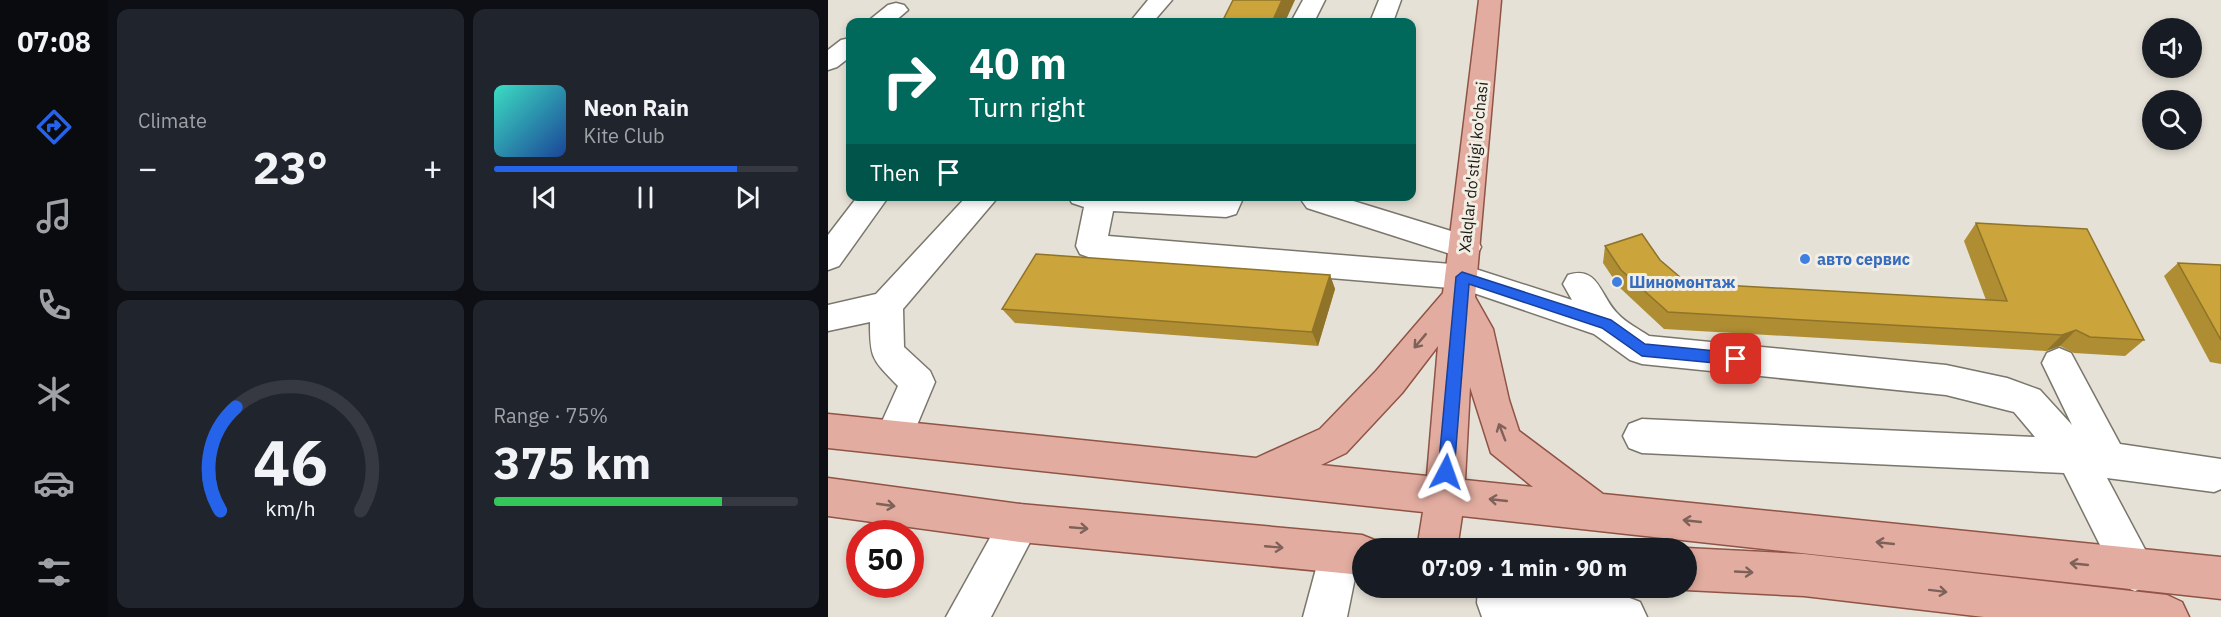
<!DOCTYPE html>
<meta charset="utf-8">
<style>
body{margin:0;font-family:"IBM Plex Sans",sans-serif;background:#20242c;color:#f1f3f6;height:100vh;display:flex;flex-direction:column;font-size:22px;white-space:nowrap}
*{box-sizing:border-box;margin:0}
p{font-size:20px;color:#9ea1a6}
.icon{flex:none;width:33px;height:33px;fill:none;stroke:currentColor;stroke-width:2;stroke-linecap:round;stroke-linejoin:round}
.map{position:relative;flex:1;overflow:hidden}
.details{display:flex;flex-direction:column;gap:9px;padding:9px;background:#0d0f14;width:720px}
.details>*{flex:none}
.top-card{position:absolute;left:18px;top:18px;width:570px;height:183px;border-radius:12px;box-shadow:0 3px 9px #0003;background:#00695c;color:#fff;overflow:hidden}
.fabs{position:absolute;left:1314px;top:18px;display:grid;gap:12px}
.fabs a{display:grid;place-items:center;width:60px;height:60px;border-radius:50%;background:#171b24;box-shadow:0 3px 9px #0003;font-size:30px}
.speed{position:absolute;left:18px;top:520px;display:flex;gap:12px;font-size:30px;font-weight:700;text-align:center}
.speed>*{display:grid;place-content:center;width:78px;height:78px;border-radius:50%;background:#171b24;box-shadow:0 3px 9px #0003;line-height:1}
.speed .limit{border:9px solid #d22;background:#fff;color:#111}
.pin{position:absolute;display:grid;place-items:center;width:51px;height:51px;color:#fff;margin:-26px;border-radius:12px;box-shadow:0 3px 9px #0006}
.me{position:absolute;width:66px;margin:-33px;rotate:4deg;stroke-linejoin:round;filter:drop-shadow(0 0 4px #0008)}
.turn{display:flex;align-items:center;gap:21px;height:126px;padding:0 24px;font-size:27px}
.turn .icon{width:78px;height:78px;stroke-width:2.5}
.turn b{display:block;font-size:42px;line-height:51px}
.then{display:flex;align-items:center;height:57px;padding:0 24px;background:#0003;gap:12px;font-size:22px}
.big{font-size:45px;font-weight:700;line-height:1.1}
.details .tile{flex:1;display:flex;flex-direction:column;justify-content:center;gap:9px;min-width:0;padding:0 21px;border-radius:12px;background:#20242c}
.details .dial{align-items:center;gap:0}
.dial svg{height:156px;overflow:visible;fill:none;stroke:#363941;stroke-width:7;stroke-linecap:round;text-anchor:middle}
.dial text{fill:#f1f3f6;stroke:none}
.song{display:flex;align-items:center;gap:18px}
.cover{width:72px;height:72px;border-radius:9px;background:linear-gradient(135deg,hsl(170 70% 55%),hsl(220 70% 35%))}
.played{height:6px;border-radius:3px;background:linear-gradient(90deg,#2563eb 80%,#363941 80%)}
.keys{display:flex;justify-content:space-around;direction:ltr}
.heat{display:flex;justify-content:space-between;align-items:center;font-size:33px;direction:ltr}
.charge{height:9px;border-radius:4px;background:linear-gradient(90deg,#34c759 75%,#363941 0)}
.details .tiles{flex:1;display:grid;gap:9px;grid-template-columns:repeat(2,1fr)}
.trip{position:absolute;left:524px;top:538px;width:345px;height:60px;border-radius:30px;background:#171b24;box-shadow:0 3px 9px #0003;font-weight:700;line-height:60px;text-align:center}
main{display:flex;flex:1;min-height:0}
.tabs{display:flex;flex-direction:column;width:108px;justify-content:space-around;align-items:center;background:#090b0e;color:#9ea1a6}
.tabs .icon{width:42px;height:42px}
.tabs .active{color:#2563eb}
.tabs b{font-size:27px;color:#f1f3f6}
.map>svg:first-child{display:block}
</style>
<main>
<nav class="tabs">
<b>07:08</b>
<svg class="icon active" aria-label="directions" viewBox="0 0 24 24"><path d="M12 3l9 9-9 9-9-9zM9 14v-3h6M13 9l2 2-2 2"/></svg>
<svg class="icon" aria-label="music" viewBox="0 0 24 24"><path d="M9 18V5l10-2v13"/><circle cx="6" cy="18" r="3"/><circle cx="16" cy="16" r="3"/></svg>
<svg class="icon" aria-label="phone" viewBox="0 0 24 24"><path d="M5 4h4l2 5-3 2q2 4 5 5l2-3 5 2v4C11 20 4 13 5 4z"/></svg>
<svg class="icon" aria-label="climate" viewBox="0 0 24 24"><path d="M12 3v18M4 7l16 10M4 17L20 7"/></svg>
<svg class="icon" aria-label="car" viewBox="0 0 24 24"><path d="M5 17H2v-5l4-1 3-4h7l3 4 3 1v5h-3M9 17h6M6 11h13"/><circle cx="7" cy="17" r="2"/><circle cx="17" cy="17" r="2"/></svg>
<svg class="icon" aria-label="filters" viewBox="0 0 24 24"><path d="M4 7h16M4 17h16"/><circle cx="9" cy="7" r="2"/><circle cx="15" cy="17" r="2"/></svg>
</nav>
<section class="details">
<div class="tiles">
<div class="tile"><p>Climate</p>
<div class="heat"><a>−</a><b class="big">23°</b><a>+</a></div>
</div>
<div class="tile">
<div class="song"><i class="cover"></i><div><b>Neon Rain</b><p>Kite Club</p></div></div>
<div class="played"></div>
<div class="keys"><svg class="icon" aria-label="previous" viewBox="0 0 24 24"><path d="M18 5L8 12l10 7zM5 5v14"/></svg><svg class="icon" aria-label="pause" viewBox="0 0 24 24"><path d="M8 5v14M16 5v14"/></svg><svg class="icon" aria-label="next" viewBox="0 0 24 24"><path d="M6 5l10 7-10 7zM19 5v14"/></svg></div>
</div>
<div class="tile dial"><svg viewBox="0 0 100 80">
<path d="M14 69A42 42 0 1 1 86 69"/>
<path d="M14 69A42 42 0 0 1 22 16" stroke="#2563eb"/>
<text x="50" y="56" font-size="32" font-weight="700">46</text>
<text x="50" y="72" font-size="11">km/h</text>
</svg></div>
<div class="tile"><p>Range · 75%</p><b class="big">375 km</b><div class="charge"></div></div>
</div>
</section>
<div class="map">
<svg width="1393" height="617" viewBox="0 0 1393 617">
<rect width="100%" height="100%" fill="#e6e1d6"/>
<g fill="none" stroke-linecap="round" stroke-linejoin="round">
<g stroke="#7a766c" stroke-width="3">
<g id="minor">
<path d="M320 0H344L325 22H302Z"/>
<path d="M475 0H497L486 22H463Z"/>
<path d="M551 0H573L565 22H542Z"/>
<path d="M68 3 76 5 80 10 66 22H39L60 5Z"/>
<path d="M22 38V57L9 67 0 70V50L13 40Z"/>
<path d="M30 196H61L11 266 0 270V235Z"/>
<path d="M139 196H171L75 309 76 347 102 371 107 382 79 449 66 454 53 449 47 437 70 386C44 359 42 359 42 322L0 331V305L48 294Z"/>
<path d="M240 196H416L408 214 398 217 285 211 280 236 635 265 744 300 735 284 740 275C771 265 772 297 790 314 798 323 811 329 821 336L1118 365 1179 378 1212 390 1244 425 1214 363 1219 353 1231 348 1243 353 1292 444 1393 459V489L1386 492 1279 478 1328 570 1322 585 1307 591 1292 585 1236 473 814 453 801 448 795 436 801 424 814 419 1207 437 1186 412 1118 395 814 364 802 360 766 334 634 289 263 258 252 254 248 246 256 207 244 203Z"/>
<path d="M476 196H509L649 239 653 247 649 255 638 259 479 208 474 201Z"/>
<path d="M192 504 206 509 212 523 163 617H118L178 509Z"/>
<path d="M511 533 526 539 532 553 519 617H475L496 539Z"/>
<path d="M650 588C700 588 766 582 812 602L819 617H654L649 603Z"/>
</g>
</g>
<g stroke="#8f5446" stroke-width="3">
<g id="major">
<path d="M651 0H673L647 297 665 329 681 400 691 431 775 494 1393 557V599L634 516 629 549H589L595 512 0 448V414L428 458 492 429 548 371 615 293ZM610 346 599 476 493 465 518 453 574 393ZM642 387 663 453 705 487 637 480Z"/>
<path d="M0 478 192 504 534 535 549 541 552 549H534V575L192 542 0 516Z"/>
<path d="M858 548 976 554 1339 595 1354 602 1361 617H1156L976 596 858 590 854 588H858Z"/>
</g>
</g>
<use href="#minor" fill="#fff" fill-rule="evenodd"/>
<use href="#major" fill="#e2aca0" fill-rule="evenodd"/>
</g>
<g fill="#af8d33">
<path d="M1148 223 1316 340 1297 356 1246 353 1232 346 1218 351 836 329 791 287 775 263 777 246 832 260 859 283 1158 300 1136 241Z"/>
<path d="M1350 263 1393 265V364L1382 362 1336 276Z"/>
<path d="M502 275 507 289 490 346 187 323 174 309Z"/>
</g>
<g fill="#8e7329">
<path d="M454 0H467L457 22H444Z"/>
<path d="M502 275 507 289 490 346 484 332Z"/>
<path d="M1248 330 1232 346 1218 351 1234 335Z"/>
</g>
<g fill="#cba43b" stroke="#8e7329" stroke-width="1.5">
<path d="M405 0H454L444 22H394Z"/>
<path d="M1148 223 1259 229 1316 340 1262 337 1248 330 1234 335 840 312 793 270 777 246 814 234 832 260 859 283 1179 301Z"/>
<path d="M208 254 502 275 484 332 174 309Z"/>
<path d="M1350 263 1393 265V340Z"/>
</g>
<defs><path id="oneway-shaft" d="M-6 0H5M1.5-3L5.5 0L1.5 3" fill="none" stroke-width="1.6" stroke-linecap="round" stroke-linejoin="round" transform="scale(1.5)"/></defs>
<g stroke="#7e625a">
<use href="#oneway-shaft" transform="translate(592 341) rotate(130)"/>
<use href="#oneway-shaft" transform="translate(674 432) rotate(-111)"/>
<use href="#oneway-shaft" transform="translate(670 500) rotate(-174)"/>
<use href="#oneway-shaft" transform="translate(58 505) rotate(8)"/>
<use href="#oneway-shaft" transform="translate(864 521) rotate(-174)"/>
<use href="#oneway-shaft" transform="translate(251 528) rotate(5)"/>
<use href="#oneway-shaft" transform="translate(1057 543) rotate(-174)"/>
<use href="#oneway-shaft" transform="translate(446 547) rotate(5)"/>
<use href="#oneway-shaft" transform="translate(1251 564) rotate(-174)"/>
<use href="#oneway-shaft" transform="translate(916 572) rotate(3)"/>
<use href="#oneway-shaft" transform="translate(1110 591) rotate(7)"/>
</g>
<path fill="#2563eb" stroke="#184099" stroke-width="1.5" d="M634 272 783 320 817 344 908 353 915 359 908 365 814 356 774 328 641 284 626 472 624 478 618 480 613 478 610 472 628 277Z"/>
<g fill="#3f7fe0" stroke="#f3eee3" stroke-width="2">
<circle cx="977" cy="259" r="6"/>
<circle cx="789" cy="282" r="6"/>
</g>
<g text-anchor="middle" stroke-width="6" stroke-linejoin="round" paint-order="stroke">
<g font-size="16" fill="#1a1915" stroke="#f3eee3">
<text transform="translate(645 167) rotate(-84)" y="6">Xalqlar do'stligi ko'chasi</text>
</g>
<g font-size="16" font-weight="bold" fill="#366cbe" stroke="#f3eee3" text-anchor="start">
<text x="989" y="265">авто сервис</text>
<text x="801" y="288">Шиномонтаж</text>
</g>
</g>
</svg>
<div class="fabs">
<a><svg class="icon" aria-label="sound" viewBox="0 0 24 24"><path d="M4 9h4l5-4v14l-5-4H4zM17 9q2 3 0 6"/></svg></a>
<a><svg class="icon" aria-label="search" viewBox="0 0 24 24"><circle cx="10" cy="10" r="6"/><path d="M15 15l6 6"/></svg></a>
</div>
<div class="speed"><div class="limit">50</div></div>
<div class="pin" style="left:908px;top:359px;background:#d93025"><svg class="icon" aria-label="arrive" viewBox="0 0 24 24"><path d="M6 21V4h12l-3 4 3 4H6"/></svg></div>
<svg class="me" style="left:618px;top:472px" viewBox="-20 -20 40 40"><path d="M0-17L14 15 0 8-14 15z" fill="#2563eb" stroke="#fff" stroke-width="4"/></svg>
<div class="trip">07:09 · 1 min · 90 m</div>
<div class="top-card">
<div class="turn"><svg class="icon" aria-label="right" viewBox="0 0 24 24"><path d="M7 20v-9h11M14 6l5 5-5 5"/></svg><div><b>40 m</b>Turn right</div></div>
<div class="then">Then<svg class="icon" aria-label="arrive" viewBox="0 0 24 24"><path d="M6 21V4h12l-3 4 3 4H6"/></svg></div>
</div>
</div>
</main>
